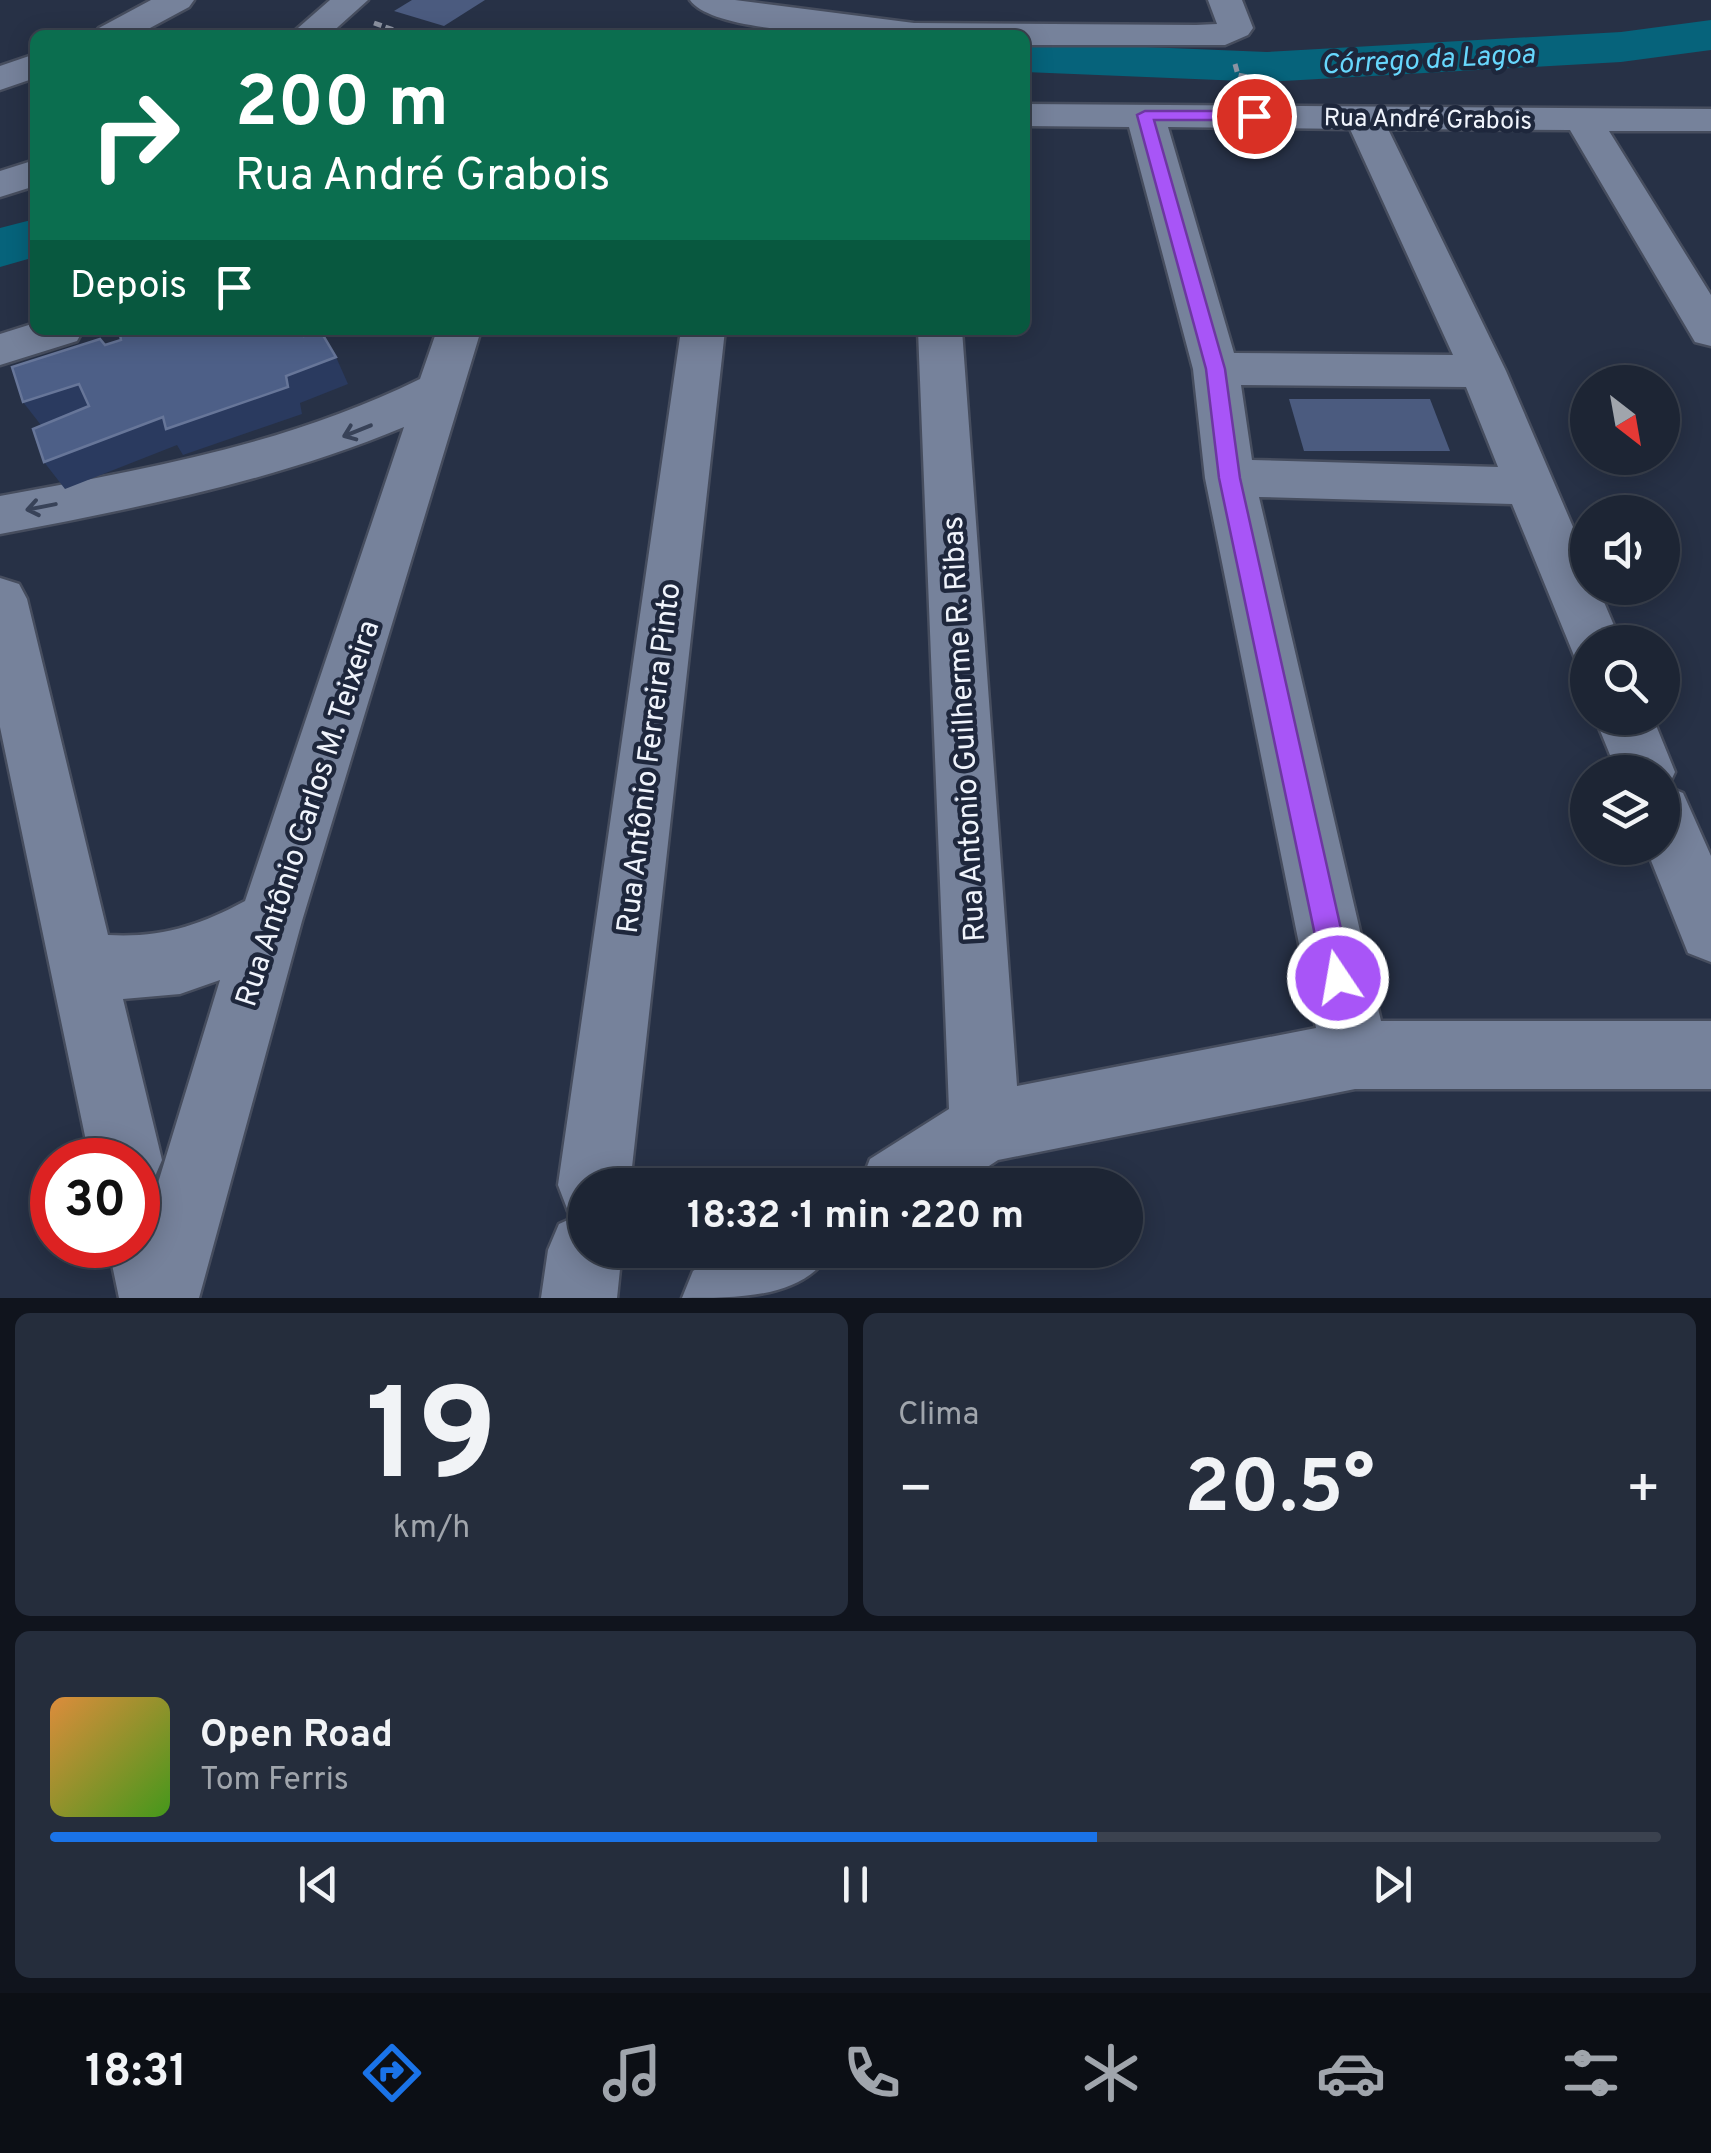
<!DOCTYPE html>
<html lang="pt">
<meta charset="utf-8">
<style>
body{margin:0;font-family:Overpass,sans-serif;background:#252d3c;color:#f1f3f6;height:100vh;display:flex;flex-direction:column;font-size:38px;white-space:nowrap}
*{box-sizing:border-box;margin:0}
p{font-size:32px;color:#a0a5ac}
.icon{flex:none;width:55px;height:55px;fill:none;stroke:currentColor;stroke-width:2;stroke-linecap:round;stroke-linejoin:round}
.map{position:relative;height:1298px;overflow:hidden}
.side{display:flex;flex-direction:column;gap:15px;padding:15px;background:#10141d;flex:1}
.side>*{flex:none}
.guide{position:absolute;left:30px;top:30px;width:1000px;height:305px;border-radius:15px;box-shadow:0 5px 25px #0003,0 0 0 2px #3b424f;background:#0b6e4f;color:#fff;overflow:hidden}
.needle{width:65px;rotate:149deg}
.tools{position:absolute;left:1570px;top:365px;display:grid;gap:20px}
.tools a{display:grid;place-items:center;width:110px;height:110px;border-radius:50%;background:#1d2534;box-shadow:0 5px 25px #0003,0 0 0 2px #3b424f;font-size:50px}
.speed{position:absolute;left:30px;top:1138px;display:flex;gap:20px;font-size:50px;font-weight:700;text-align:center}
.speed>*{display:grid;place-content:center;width:130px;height:130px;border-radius:50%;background:#1d2534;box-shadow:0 5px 25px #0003,0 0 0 2px #3b424f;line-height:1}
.speed .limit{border:15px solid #d22;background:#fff;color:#111}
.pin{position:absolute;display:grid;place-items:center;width:85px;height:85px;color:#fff;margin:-42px;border:5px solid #fff;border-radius:50%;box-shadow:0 2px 10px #0007}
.me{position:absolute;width:110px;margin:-55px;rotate:348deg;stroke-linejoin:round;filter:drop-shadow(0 0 8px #0008)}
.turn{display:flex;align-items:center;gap:35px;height:210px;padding:0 40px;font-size:45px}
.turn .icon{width:130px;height:130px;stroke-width:2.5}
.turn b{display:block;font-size:70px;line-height:85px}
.then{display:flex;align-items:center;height:95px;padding:0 40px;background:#0003;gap:20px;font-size:38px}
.big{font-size:75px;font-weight:700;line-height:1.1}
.side .tile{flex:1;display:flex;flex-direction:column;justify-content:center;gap:15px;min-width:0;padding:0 35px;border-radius:15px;background:#252d3c}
.side .dial{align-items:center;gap:0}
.dial b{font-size:130px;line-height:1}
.song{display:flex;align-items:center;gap:30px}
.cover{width:120px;height:120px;border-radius:15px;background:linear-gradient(135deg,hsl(30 70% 55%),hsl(100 70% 35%))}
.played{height:10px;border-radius:5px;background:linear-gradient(90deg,#1a73e8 65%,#3b424f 65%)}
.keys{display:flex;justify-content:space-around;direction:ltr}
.heat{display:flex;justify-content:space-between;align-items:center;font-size:55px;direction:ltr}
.side .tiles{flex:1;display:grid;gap:15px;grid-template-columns:1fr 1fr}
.tile:last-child{grid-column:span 2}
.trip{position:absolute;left:568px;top:1168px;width:575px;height:100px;border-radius:50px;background:#1d2534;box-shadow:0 5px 25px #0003,0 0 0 2px #3b424f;font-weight:700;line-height:100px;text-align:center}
.tabs{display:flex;height:160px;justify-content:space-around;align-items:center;background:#0c0f15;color:#a0a5ac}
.tabs .icon{width:70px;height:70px}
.tabs .active{color:#1a73e8}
.tabs b{font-size:45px;color:#f1f3f6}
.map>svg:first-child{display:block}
</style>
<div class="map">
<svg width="1711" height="1298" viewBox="0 0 1711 1298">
<rect width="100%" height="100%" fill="#273146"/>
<g fill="#4b5b7f">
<path d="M412 0H485L444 26 394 11Z"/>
<path d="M1289 399H1430L1450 451H1304Z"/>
</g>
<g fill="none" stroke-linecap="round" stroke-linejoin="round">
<g fill="#06637b" fill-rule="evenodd">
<path d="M1711 20V50L1621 62 1267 82 1025 72V42L1267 52 1621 32Z"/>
<path d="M35 219V257L0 267V228Z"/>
</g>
<g stroke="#464d5e" stroke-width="5">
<g id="minor">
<path d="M151 0H194L189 7 137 35H93L99 28Z"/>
<path d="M330 0H368L329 35H290Z"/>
<path d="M690 0H735L914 23 1196 25 1217 24 1208 0H1242L1253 28 1248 35 1225 45H1025V35C966 35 721 45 690 0Z"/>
<path d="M35 54V78L0 90V66Z"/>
<path d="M1025 104 1711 109V131H1609L1711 295V346L1695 342 1570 130 1388 129 1506 371 1588 562V588H1598L1621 642H1588V662L1575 658 1512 504 1259 497 1381 1021H1711V1089H1355L998 1160 960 1185H860L870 1159 949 1109 918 330H962L1017 1086 1316 1028 1205 478 1193 369 1129 127 1025 126ZM1168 127 1350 129 1453 355 1234 353ZM1241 385 1466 387 1498 467 1252 460Z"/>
<path d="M35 160V186L0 197V171Z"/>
<path d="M35 323V330H83L77 341 0 365V334Z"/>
<path d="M437 330H481L302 921 199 1298H119L108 1245H138V1160H90L0 727V578L19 584 27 599 108 935C160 938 199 926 245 901L404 427C274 481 138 508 0 534V496C146 469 286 445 420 379ZM220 980 158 1183 153 1181 162 1160 123 999 180 994Z"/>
<path d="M681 330H725L630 1185H585V1250H622L617 1298H541L548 1250 559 1224 579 1215 568 1211 558 1185Z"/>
<path d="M1595 718H1653L1675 772 1668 787 1683 793 1711 856V962L1688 953 1646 848H1662V772H1617Z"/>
<path d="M727 1250H832C805 1298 742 1298 682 1298L693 1271Z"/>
</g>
</g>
<g stroke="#8c93a2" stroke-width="5" stroke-dasharray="8 4" stroke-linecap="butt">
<path d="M374 23 408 35"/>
<path d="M1235 64 1238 75 1268 81"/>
</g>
<use href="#minor" fill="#76829b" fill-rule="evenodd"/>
</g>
<g fill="#2a3a5f">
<path d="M301 330H319L317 363Z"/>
<path d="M336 357 348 384 300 403 302 414 183 455 177 445 65 489 44 462 163 417 286 376Z"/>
<path d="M79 384 98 411 44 429 23 402Z"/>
</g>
<path fill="#4d5f87" stroke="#677699" stroke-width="2.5" d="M119 330H301L304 336 320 330 336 357 286 376 288 387 166 429 163 417 44 462 33 429 89 406 79 384 23 402 12 367 100 339 105 345 121 340Z"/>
<defs><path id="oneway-shaft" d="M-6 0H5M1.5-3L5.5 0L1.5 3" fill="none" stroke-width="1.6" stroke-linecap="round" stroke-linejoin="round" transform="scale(2.5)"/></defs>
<g stroke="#384258">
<use href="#oneway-shaft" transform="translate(357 431) rotate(158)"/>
<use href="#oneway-shaft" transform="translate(41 507) rotate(169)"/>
</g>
<path fill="#a855f7" stroke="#6d37a1" stroke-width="2.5" d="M1145 111H1254L1262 116 1254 120H1154L1225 369 1240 478 1352 978 1348 987 1338 991 1328 987 1324 978 1219 478 1206 369 1137 115Z"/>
<g text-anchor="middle" stroke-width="9" stroke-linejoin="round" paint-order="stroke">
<g font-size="25" fill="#f0f4fc" stroke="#1e273c">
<text transform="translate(1428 118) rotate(1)" y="9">Rua André Grabois</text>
</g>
<g font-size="28" font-style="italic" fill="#67d7fd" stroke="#1e273c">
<text transform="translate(1428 58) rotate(-3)" y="10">Córrego da Lagoa</text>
</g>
<g font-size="30" fill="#f0f4fc" stroke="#1e273c">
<text transform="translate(963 729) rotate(-93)" y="10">Rua Antonio Guilherme R. Ribas</text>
<text transform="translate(648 758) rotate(-83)" y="10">Rua Antônio Ferreira Pinto</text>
<text transform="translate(307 813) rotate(-72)" y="10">Rua Antônio Carlos M. Teixeira</text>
</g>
</g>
</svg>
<div class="tools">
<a><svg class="needle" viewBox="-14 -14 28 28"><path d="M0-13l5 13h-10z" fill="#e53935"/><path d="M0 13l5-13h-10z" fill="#a0a5ac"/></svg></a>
<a><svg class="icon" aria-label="sound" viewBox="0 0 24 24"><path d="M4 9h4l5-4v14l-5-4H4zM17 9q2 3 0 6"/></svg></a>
<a><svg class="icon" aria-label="search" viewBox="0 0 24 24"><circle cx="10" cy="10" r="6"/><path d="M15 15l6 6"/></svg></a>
<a><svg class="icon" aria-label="layers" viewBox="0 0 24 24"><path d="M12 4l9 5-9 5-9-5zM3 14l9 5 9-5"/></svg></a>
</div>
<div class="speed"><div class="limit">30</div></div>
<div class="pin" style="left:1254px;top:116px;background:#d93025"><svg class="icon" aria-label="arrive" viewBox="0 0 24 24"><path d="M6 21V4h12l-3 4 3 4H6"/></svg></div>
<svg class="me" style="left:1338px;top:978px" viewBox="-20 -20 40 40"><circle r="17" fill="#a855f7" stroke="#fff" stroke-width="3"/><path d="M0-11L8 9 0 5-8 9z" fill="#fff"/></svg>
<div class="trip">18:32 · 1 min · 220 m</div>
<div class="guide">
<div class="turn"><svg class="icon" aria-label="right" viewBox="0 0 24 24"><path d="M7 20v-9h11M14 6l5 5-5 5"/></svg><div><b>200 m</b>Rua André Grabois</div></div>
<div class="then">Depois<svg class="icon" aria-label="arrive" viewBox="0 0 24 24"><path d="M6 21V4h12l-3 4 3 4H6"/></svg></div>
</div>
</div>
<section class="side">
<div class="tiles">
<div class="tile dial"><b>19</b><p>km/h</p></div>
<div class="tile"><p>Clima</p>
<div class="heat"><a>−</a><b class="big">20.5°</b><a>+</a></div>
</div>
<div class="tile">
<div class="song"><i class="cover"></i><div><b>Open Road</b><p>Tom Ferris</p></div></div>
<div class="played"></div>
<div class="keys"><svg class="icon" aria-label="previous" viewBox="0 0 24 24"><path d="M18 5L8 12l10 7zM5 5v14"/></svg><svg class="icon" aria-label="pause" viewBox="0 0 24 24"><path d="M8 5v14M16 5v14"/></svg><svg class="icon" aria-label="next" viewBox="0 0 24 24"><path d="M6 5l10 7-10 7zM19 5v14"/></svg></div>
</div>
</div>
</section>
<nav class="tabs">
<b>18:31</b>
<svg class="icon active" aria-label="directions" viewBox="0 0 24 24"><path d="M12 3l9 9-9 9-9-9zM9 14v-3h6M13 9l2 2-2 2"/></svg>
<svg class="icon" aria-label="music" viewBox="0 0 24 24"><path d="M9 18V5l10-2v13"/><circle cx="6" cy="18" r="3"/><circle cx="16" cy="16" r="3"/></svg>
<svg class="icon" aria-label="phone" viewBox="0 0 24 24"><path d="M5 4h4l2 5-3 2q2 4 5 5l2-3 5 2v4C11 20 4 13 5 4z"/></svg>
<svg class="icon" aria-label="climate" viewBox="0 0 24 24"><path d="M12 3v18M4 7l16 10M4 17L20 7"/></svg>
<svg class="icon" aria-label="car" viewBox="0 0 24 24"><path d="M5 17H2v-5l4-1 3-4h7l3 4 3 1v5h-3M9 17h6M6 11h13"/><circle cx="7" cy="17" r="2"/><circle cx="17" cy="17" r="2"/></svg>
<svg class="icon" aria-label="filters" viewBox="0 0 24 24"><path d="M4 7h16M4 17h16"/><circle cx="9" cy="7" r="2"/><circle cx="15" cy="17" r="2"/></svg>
</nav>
